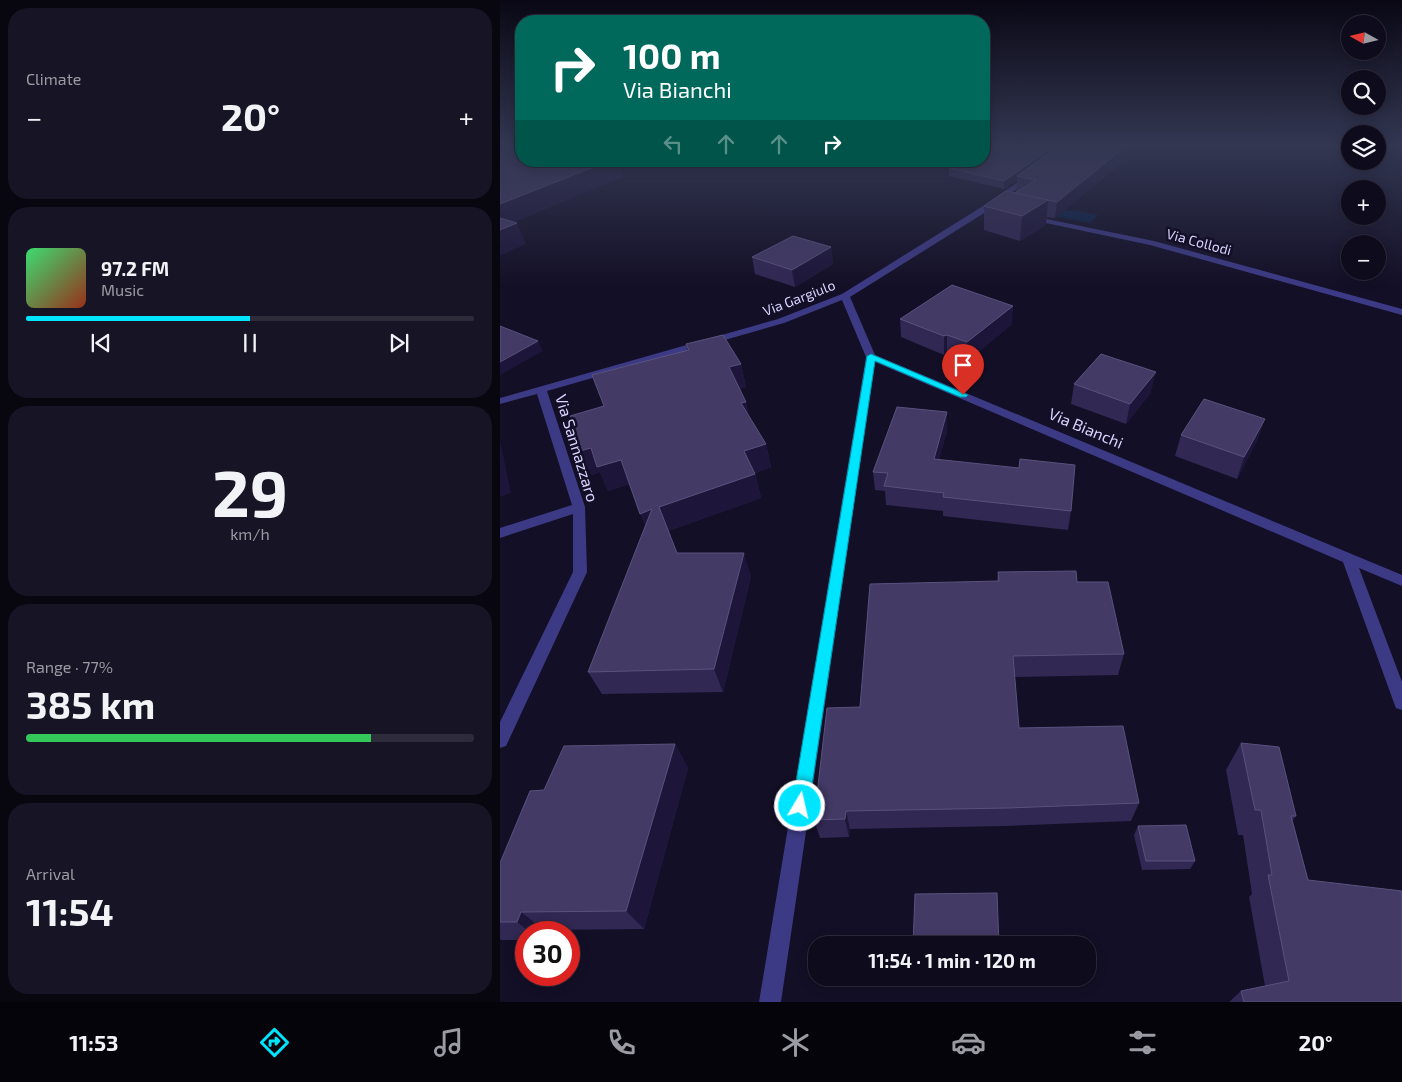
<!DOCTYPE html>
<meta charset="utf-8">
<style>
body{margin:0;font-family:"Exo 2",sans-serif;background:#171425;color:#f1f3f6;height:100vh;display:flex;flex-direction:column;font-size:19px;white-space:nowrap}
*{box-sizing:border-box;margin:0}
p{font-size:16px;color:#9b9ba3}
.icon{flex:none;width:28px;height:28px;fill:none;stroke:currentColor;stroke-width:2;stroke-linecap:round;stroke-linejoin:round}
.map{position:relative;flex:1;overflow:hidden}
.panel{display:flex;flex-direction:column;gap:8px;padding:8px;background:#08060f;width:500px}
.panel>*{flex:none}
.guide{position:absolute;left:15px;top:15px;width:475px;height:152px;border-radius:20px;box-shadow:0 2px 12px #0003,0 0 0 1px #2e2b3b;background:#00695c;color:#fff;overflow:hidden}
.needle{width:32px;rotate:278deg}
.tools{position:absolute;left:841px;top:15px;display:grid;gap:10px}
.tools a{display:grid;place-items:center;width:45px;height:45px;border-radius:50%;background:#0e0b1c;box-shadow:0 2px 12px #0003,0 0 0 1px #2e2b3b;font-size:25px}
.speed{position:absolute;left:15px;top:921px;display:flex;gap:10px;font-size:25px;font-weight:700;text-align:center}
.speed>*{display:grid;place-content:center;width:65px;height:65px;border-radius:50%;background:#0e0b1c;box-shadow:0 2px 12px #0003,0 0 0 1px #2e2b3b;line-height:1}
.speed .limit{border:8px solid #d22;background:#fff;color:#111}
.pin{position:absolute;display:grid;place-items:center;width:42px;height:42px;color:#fff;margin:-51px -21px;border-radius:50% 50% 50% 0;rotate:-45deg;box-shadow:0 0 5px #0007}
.pin .icon{rotate:45deg}
.me{position:absolute;width:55px;margin:-28px;rotate:9deg;stroke-linejoin:round;filter:drop-shadow(0 0 4px #0008)}
.turn{display:flex;align-items:center;gap:18px;height:105px;padding:0 25px;font-size:22px}
.turn .icon{width:65px;height:65px;stroke-width:2.5}
.turn b{display:block;font-size:35px;line-height:42px}
.lanes{display:flex;align-items:center;height:48px;padding:0 25px;background:#0003;justify-content:center;gap:25px;direction:ltr}
.lanes .off{opacity:.35}
.big{font-size:38px;font-weight:700;line-height:1.1}
.panel .widget{flex:1;display:flex;flex-direction:column;justify-content:center;gap:8px;min-width:0;padding:0 18px;border-radius:20px;background:#171425}
.panel .dial{align-items:center;gap:0}
.dial b{font-size:65px;line-height:1}
.song{display:flex;align-items:center;gap:15px}
.cover{width:60px;height:60px;border-radius:8px;background:linear-gradient(135deg,hsl(140 70% 55%),hsl(10 70% 35%))}
.played{height:5px;border-radius:2px;background:linear-gradient(90deg,#00e5ff 50%,#2e2b3b 50%)}
.keys{display:flex;justify-content:space-around;direction:ltr}
.heat{display:flex;justify-content:space-between;align-items:center;font-size:28px;direction:ltr}
.charge{height:8px;border-radius:4px;background:linear-gradient(90deg,#34c759 77%,#2e2b3b 0)}
.trip{position:absolute;left:308px;top:936px;width:288px;height:50px;border-radius:20px;background:#0e0b1c;box-shadow:0 2px 12px #0003,0 0 0 1px #2e2b3b;font-weight:700;line-height:50px;text-align:center}
.dock{display:flex;height:80px;justify-content:space-around;align-items:center;background:#06040b;color:#9b9ba3}
.dock .icon{width:35px;height:35px}
.dock .selected{color:#00e5ff}
.dock b{font-size:22px;color:#f1f3f6}
main{display:flex;flex:1;min-height:0}
.map>svg:first-child{display:block}
</style>
<main>
<section class="panel">
<div class="widget"><p>Climate</p>
<div class="heat"><a>−</a><b class="big">20°</b><a>+</a></div>
</div>
<div class="widget">
<div class="song"><i class="cover"></i><div><b>97.2 FM</b><p>Music</p></div></div>
<div class="played"></div>
<div class="keys"><svg class="icon" aria-label="previous" viewBox="0 0 24 24"><path d="M18 5L8 12l10 7zM5 5v14"/></svg><svg class="icon" aria-label="pause" viewBox="0 0 24 24"><path d="M8 5v14M16 5v14"/></svg><svg class="icon" aria-label="next" viewBox="0 0 24 24"><path d="M6 5l10 7-10 7zM19 5v14"/></svg></div>
</div>
<div class="widget dial"><b>29</b><p>km/h</p></div>
<div class="widget"><p>Range · 77%</p><b class="big">385 km</b><div class="charge"></div></div>
<div class="widget"><p>Arrival</p><b class="big">11:54</b></div>
</section>
<div class="map">
<svg width="902" height="1002" viewBox="0 0 902 1002">
<rect width="100%" height="100%" fill="#130f26"/>
<path fill="#0a1f44" d="M574 210 598 215 590 223 537 213Z"/>
<g fill="none" stroke-linecap="round" stroke-linejoin="round">
<g fill="#3d3a85" fill-rule="evenodd">
<path d="M527 176 532 177 489 210 350 297 375 355 902 575V586L859 568 902 682V710L896 708 894 703 843 562 375 362 281 1002H259L366 357 342 300 284 323 47 391 85 507 87 572 6 746 0 748V722L73 572V514L0 538V528L72 505 37 394 0 404V398L278 319 342 294 483 206Z"/>
<path d="M527 215 654 241 902 309V315L650 245 527 219Z"/>
</g>
</g>
<g fill="#312854">
<path d="M626 146 624 161 555 218 547 217 546 225 520 241 484 230V206L517 192H516L517 180 504 189 449 176V168Z"/>
<path d="M331 247 333 264 295 287 255 274 252 257Z"/>
<path d="M513 306 511 325 467 361 447 353 444 355 401 337 400 319Z"/>
<path d="M186 344 241 364 246 387 239 389 246 402 249 418 266 444 271 467 255 473 261 498 168 531 177 553 251 576 223 692 102 694 88 672 146 527 129 484 108 491 100 472 91 475 187 350Z"/>
<path d="M574 384 651 392 626 424 571 404Z"/>
<path d="M765 419 757 440 737 479 675 456 681 435Z"/>
<path d="M447 431 439 459 571 511 568 530 443 516V511L386 505 385 491 375 490 373 472Z"/>
<path d="M498 572 577 582 624 654 618 675 515 677 519 728 639 803 631 821 505 826 350 829 349 837 320 838 314 820 360 707 497 581Z"/>
<path d="M741 743 796 816 792 821 808 880 902 1002H729L741 991 765 986 749 897 752 894 743 835H738L726 770Z"/>
<path d="M175 744 188 768 144 929 44 930 43 932H26V940H1L0 939V863L44 790Z"/>
<path d="M638 826 695 861 690 869 642 870 634 835Z"/>
</g>
<g fill="#1d163a">
<path d="M0 145H16L0 163Z"/>
<path d="M555 145H561L517 176V180L504 189V181Z"/>
<path d="M626 146 624 161 555 218 557 202Z"/>
<path d="M109 161H118L123 177 0 228V204Z"/>
<path d="M548 200 546 225 520 241 522 216Z"/>
<path d="M17 223 26 244 0 256V230Z"/>
<path d="M331 247 333 264 295 287 292 270Z"/>
<path d="M513 306 511 325 467 361V342Z"/>
<path d="M447 335V353L444 355V336Z"/>
<path d="M38 341 43 351 0 375V362Z"/>
<path d="M241 364 246 387 235 390 229 367Z"/>
<path d="M656 372 651 392 626 424 630 404Z"/>
<path d="M246 402 251 425 241 403Z"/>
<path d="M447 412V431L434 478V459Z"/>
<path d="M765 419 757 440 737 479 744 457Z"/>
<path d="M0 440 11 493 0 497Z"/>
<path d="M266 444 271 467 250 475 244 451Z"/>
<path d="M91 448 121 460 131 483 108 491 100 472 91 475 80 451Z"/>
<path d="M255 474 261 498 168 531 159 507Z"/>
<path d="M152 509 150 537 140 514Z"/>
<path d="M244 553 251 576 223 692 214 669Z"/>
<path d="M175 744 188 768 144 929 126 911Z"/>
<path d="M346 811 350 829 349 837 345 819Z"/>
<path d="M21 912 44 930 43 932H30L17 922Z"/>
</g>
<g fill="#433a66" stroke="#5a527e">
<path d="M10 145H21V161H109L0 204V149Z"/>
<path d="M485 145H555L504 181 449 168 460 161H484V146Z"/>
<path d="M560 145H626V146L557 202 515 193 536 180 517 176Z"/>
<path d="M506 191 548 200 522 216 484 206Z"/>
<path d="M0 218 17 223 0 230Z"/>
<path d="M293 236 331 247 292 270 252 257Z"/>
<path d="M452 285 513 306 467 342 447 335 444 336 400 319Z"/>
<path d="M0 326 38 341 0 362Z"/>
<path d="M223 335 241 364 229 367 246 402 241 403 266 444 244 451 255 474 159 507 177 553H244L214 669 88 672 152 509 140 514 121 460 97 467 91 448 80 451 70 416 104 406 92 375 189 350 186 344Z"/>
<path d="M601 354 656 372 630 404 574 384Z"/>
<path d="M704 399 765 419 744 457 681 435Z"/>
<path d="M397 407 447 412 434 459 519 468 520 459 575 465 571 511 443 497 444 493 384 486 388 473 373 472Z"/>
<path d="M576 571 577 582H608L624 654 513 656 519 728 623 726 639 803 508 808 346 811 345 819 314 820 327 708 360 707 370 584 499 581 498 572Z"/>
<path d="M741 743 779 747 796 816H791L808 880 902 891V1002H744L741 991 789 981 768 875H772L761 810H755Z"/>
<path d="M175 744 126 911 21 912 17 922H0V863L30 791 44 790 64 746Z"/>
<path d="M686 825 695 861H646L638 826Z"/>
<path d="M497 893 499 945H413L415 894Z"/>
</g>
<linearGradient id="sky" x2="0" y2="1"><stop stop-color="#0a0815"/><stop offset="0.51" stop-color="#333752"/><stop offset="1" stop-color="#333752" stop-opacity="0"/></linearGradient>
<rect width="902" height="286" fill="url(#sky)"/>
<path fill="#00e5ff" stroke="#0095a6" d="M371 354 468 395 466 397H460L375 361 309 806 306 812 300 815 295 812 292 806 367 356Z"/>
<g text-anchor="middle" stroke-width="5" stroke-linejoin="round" paint-order="stroke">
<g font-size="14" fill="#d9d4ff" stroke="#130f26">
<text transform="translate(699 242) rotate(15)" y="5">Via Collodi</text>
<text transform="translate(299 298) rotate(-21)" y="5">Via Gargiulo</text>
</g>
<g font-size="16" fill="#d9d4ff" stroke="#130f26">
<text transform="translate(586 428) rotate(23)" y="6">Via Bianchi</text>
<text transform="translate(77 448) rotate(73)" y="6">Via Sannazzaro</text>
</g>
</g>
</svg>
<div class="tools">
<a><svg class="needle" viewBox="-14 -14 28 28"><path d="M0-13l5 13h-10z" fill="#e53935"/><path d="M0 13l5-13h-10z" fill="#9b9ba3"/></svg></a>
<a><svg class="icon" aria-label="search" viewBox="0 0 24 24"><circle cx="10" cy="10" r="6"/><path d="M15 15l6 6"/></svg></a>
<a><svg class="icon" aria-label="layers" viewBox="0 0 24 24"><path d="M12 4l9 5-9 5-9-5zM3 14l9 5 9-5"/></svg></a>
<a>+</a>
<a>−</a>
</div>
<div class="speed"><div class="limit">30</div></div>
<div class="pin" style="left:463px;top:395px;background:#d93025"><svg class="icon" aria-label="arrive" viewBox="0 0 24 24"><path d="M6 21V4h12l-3 4 3 4H6"/></svg></div>
<svg class="me" style="left:300px;top:806px" viewBox="-20 -20 40 40"><circle r="17" fill="#00e5ff" stroke="#fff" stroke-width="3"/><path d="M0-11L8 9 0 5-8 9z" fill="#fff"/></svg>
<div class="trip">11:54 · 1 min · 120 m</div>
<div class="guide">
<div class="turn"><svg class="icon" aria-label="right" viewBox="0 0 24 24"><path d="M7 20v-9h11M14 6l5 5-5 5"/></svg><div><b>100 m</b>Via Bianchi</div></div>
<div class="lanes"><svg class="icon off" aria-label="left" viewBox="0 0 24 24"><path d="M17 20v-9H6M10 6l-5 5 5 5"/></svg><svg class="icon off" aria-label="ahead" viewBox="0 0 24 24"><path d="M12 20V5M6 11l6-6 6 6"/></svg><svg class="icon off" aria-label="ahead" viewBox="0 0 24 24"><path d="M12 20V5M6 11l6-6 6 6"/></svg><svg class="icon" aria-label="right" viewBox="0 0 24 24"><path d="M7 20v-9h11M14 6l5 5-5 5"/></svg></div>
</div>
</div>
</main>
<nav class="dock">
<b>11:53</b>
<svg class="icon selected" aria-label="directions" viewBox="0 0 24 24"><path d="M12 3l9 9-9 9-9-9zM9 14v-3h6M13 9l2 2-2 2"/></svg>
<svg class="icon" aria-label="music" viewBox="0 0 24 24"><path d="M9 18V5l10-2v13"/><circle cx="6" cy="18" r="3"/><circle cx="16" cy="16" r="3"/></svg>
<svg class="icon" aria-label="phone" viewBox="0 0 24 24"><path d="M5 4h4l2 5-3 2q2 4 5 5l2-3 5 2v4C11 20 4 13 5 4z"/></svg>
<svg class="icon" aria-label="climate" viewBox="0 0 24 24"><path d="M12 3v18M4 7l16 10M4 17L20 7"/></svg>
<svg class="icon" aria-label="car" viewBox="0 0 24 24"><path d="M5 17H2v-5l4-1 3-4h7l3 4 3 1v5h-3M9 17h6M6 11h13"/><circle cx="7" cy="17" r="2"/><circle cx="17" cy="17" r="2"/></svg>
<svg class="icon" aria-label="filters" viewBox="0 0 24 24"><path d="M4 7h16M4 17h16"/><circle cx="9" cy="7" r="2"/><circle cx="15" cy="17" r="2"/></svg>
<b>20°</b>
</nav>
